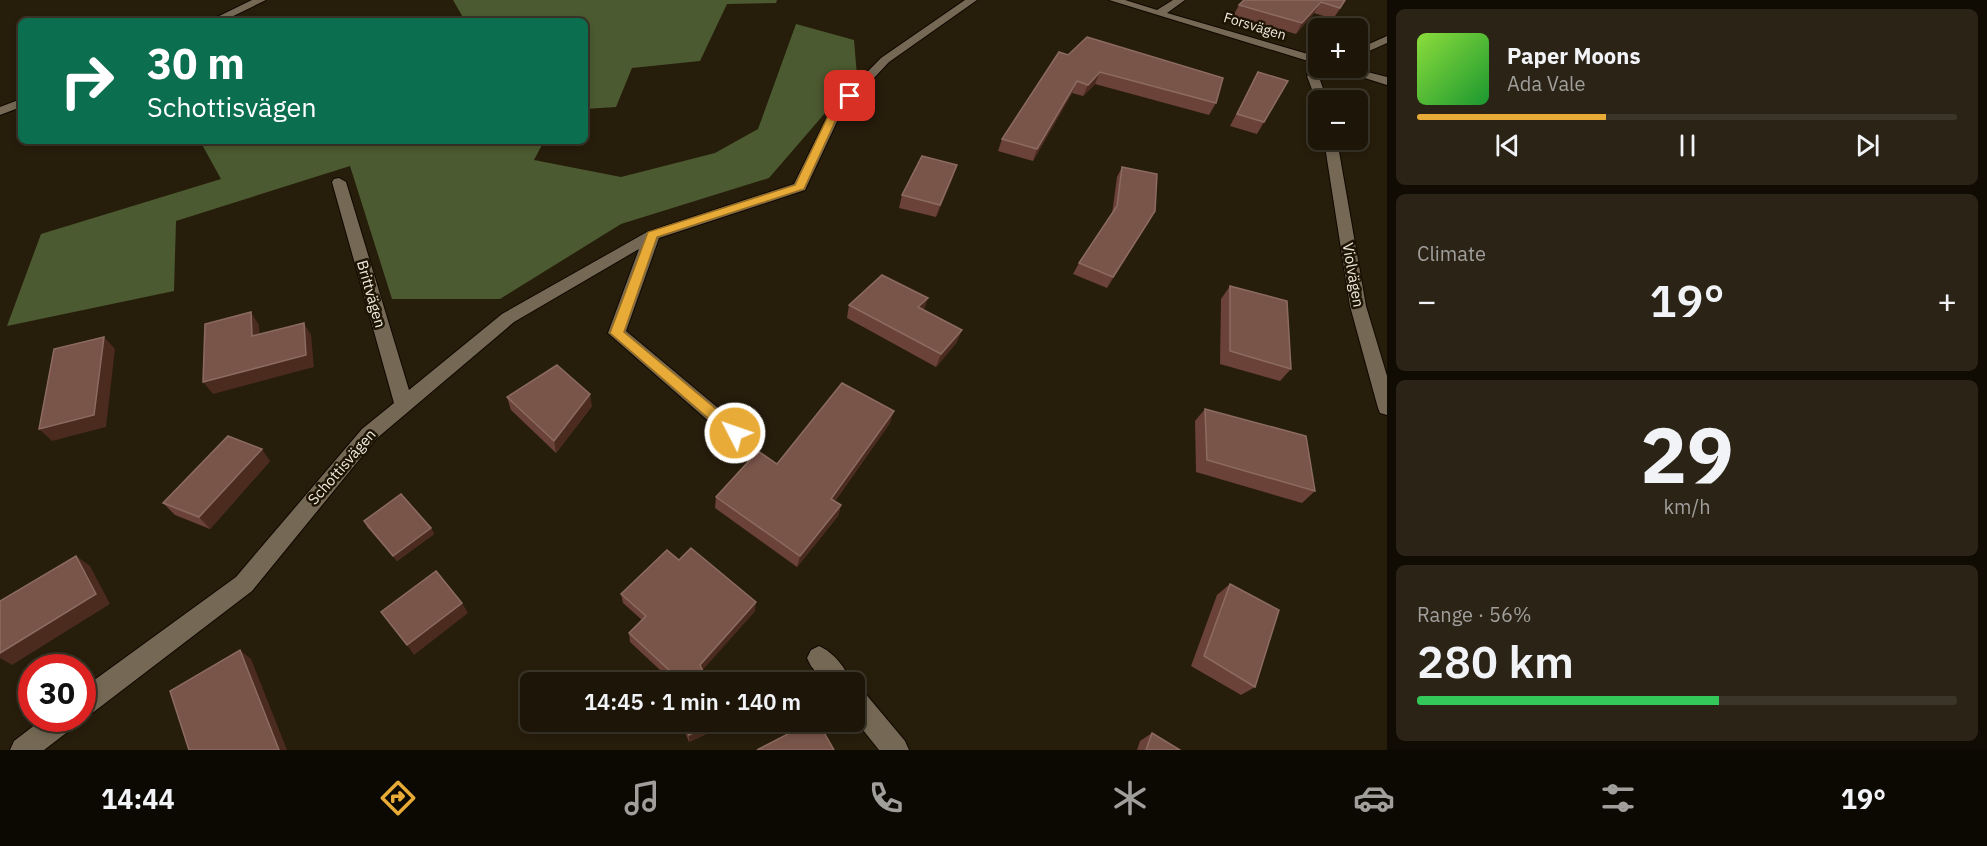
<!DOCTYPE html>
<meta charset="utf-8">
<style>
body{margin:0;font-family:"IBM Plex Sans",sans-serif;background:#2a2316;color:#f1f3f6;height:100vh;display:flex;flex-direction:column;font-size:22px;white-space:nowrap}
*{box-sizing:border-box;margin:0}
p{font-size:20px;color:#a09f9c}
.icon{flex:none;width:33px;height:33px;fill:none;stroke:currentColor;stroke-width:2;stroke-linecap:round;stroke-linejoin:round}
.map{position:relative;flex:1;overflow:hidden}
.panel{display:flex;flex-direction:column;gap:9px;padding:9px;background:#100c04;width:600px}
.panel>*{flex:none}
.hud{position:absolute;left:18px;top:18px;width:570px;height:126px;border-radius:9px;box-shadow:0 3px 9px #0003,0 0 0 2px #3b3529;background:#0b6e4f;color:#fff;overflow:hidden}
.tools{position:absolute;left:1308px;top:18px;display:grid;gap:12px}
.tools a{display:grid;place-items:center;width:60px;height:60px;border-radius:9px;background:#1d1608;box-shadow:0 3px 9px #0003,0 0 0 2px #3b3529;font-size:30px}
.speed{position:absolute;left:18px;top:654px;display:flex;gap:12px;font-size:30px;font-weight:700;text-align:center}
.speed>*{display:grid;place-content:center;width:78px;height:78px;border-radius:50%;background:#1d1608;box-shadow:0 3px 9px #0003,0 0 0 2px #3b3529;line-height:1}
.speed .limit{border:9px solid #d22;background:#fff;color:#111}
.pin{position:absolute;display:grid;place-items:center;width:51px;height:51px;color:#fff;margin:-26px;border-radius:12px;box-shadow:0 3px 9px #0006}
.me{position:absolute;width:66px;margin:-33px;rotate:311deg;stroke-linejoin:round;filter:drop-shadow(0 0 4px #0008)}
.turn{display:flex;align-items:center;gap:21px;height:126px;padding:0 30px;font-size:27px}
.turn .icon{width:78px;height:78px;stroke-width:2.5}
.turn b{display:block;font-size:42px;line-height:51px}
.big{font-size:45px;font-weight:600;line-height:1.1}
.panel .tile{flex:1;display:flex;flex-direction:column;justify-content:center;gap:9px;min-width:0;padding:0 21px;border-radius:9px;background:#2a2316}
.panel .dial{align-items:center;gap:0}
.dial b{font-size:78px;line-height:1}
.song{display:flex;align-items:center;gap:18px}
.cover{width:72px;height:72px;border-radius:9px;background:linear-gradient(135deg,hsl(90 70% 55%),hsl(130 70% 35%))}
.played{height:6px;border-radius:3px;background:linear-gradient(90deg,#e9ab38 35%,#3b3529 35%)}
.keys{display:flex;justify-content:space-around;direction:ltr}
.heat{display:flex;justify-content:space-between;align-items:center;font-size:33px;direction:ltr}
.charge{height:9px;border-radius:4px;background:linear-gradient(90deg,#34c759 56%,#3b3529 0)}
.trip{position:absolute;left:520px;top:672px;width:345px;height:60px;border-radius:9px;background:#1d1608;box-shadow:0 3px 9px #0003,0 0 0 2px #3b3529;font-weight:600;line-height:60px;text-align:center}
.menu{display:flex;height:96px;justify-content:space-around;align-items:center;background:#0c0903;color:#a09f9c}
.menu .icon{width:42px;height:42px}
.menu .on{color:#e9ab38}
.menu b{font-size:27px;color:#f1f3f6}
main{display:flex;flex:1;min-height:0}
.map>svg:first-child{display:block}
</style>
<main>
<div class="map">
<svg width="1387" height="750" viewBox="0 0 1387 750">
<rect width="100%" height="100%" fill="#271d0b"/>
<g fill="#4b5a30">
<path d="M453 0H777L776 3 727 4 700 61 632 68 616 107 585 109V21H465Z"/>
<path d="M796 24 854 40 857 76 769 178 621 224 500 299H392L350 166 176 221 174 291 7 326 41 234 221 179 200 141H544L534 160 621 177 715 153 758 129Z"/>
</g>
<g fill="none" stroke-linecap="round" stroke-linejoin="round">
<g stroke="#100700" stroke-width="2">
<g id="lane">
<path d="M1387 36V43L1358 56V49Z"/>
<path d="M819 646C833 652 846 668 851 682H824L811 666 807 658 811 650Z"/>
<path d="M855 689 864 692 905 741 909 750H879L855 720Z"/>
</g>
</g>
<g stroke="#100700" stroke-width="2">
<g id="street">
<path d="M252 0H266L223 21H209Z"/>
<path d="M965 0H977L889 62 841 113 805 190 659 238 626 331 742 428 745 433 742 438 735 441 728 438 608 333 639 249 514 322 376 439 252 591 91 714 82 717V689L236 577 362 429 394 403 332 182 334 179 339 178 346 182 409 390 502 314 647 232 794 184 831 109 881 58Z"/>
<path d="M1109 0H1125L1157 10 1173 0H1185L1167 13 1318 57V64Z"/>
<path d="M1322 68H1352L1387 77V85L1336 69 1319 77 1327 100 1317 103 1307 76Z"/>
<path d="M21 99V107L0 115V107Z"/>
<path d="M1324 140H1337L1366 306 1387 376V415L1380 413 1378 408 1350 306Z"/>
<path d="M44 718H77L74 727 44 750H10L14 741Z"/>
</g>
</g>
<use href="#lane" fill="#756955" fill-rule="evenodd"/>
<use href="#street" fill="#756955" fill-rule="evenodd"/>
</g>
<g fill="#6b4237">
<path d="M1244 0H1346L1333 19 1314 13 1296 34 1233 16 1239 5Z"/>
<path d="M1068 55 1216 103 1209 115 1095 84 1083 96 1072 93 1033 161 998 151 1002 139Z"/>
<path d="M1258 72 1264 122 1257 134 1230 126Z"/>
<path d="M1122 167 1149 222 1107 288 1073 274 1079 263 1112 214 1117 177Z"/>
<path d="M953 177 936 217 899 208 902 195Z"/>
<path d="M1230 286 1291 369 1280 381 1220 364 1221 299Z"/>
<path d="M849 305 924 310 957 342 936 367 847 318Z"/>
<path d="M507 397 592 406 556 453 511 410Z"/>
<path d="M1205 409 1315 491 1302 503 1196 472 1195 421Z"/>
<path d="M890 423 835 501 841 505 838 516 797 567 715 508 716 497 777 464Z"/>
<path d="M270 461 210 529 175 515 163 503Z"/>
<path d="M364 521 431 528 434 534 397 561 367 527Z"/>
<path d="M679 560 755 611 702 670 708 682H673L630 642 629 633 642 620 623 603 621 594Z"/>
<path d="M1230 584 1255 687 1241 695 1191 666 1217 595Z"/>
<path d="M681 722H725L726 723 725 731 721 727 689 742Z"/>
<path d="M1152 733 1180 750H1137L1140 741Z"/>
</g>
<g fill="#4a2b1e">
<path d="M1321 2 1314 13 1296 34 1302 23Z"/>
<path d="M1100 72 1095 84 1083 96 1088 85Z"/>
<path d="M1077 81 1072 93 1033 161 1037 149Z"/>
<path d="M957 165 953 177 936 217 940 205Z"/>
<path d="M1155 211 1149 222 1107 288 1113 277Z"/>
<path d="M928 298 924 310 918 307Z"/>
<path d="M251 312 259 325 260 348 252 336Z"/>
<path d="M304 323 311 335 314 367 213 394 203 382Z"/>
<path d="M962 330 957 342 936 367 941 354Z"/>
<path d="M104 337 115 349 106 427 52 441 39 429Z"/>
<path d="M590 394 592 406 556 453 554 441Z"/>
<path d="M894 411 890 423 828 510 831 499Z"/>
<path d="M262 449 270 461 210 529 199 517Z"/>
<path d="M841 505 838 516 797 567 800 556Z"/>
<path d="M431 528 434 534 397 561 393 556Z"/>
<path d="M76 556 90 566 110 604 12 665 0 658V653Z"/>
<path d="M756 602 755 611 700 673V665Z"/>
<path d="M462 603 468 613 414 655 407 645Z"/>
<path d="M240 650 251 659 287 750H279Z"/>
<path d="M717 722H721V727L689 742V735Z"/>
</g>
<g fill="#795449" stroke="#8c6b60" stroke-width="1.5">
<path d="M1244 0H1345L1340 8 1321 2 1302 23 1239 5Z"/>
<path d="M1087 37 1223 78 1216 103 1100 72 1088 85 1077 81 1037 149 1002 139 1059 52 1068 55Z"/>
<path d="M1258 72 1288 81 1264 122 1237 114Z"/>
<path d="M922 156 957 165 940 205 902 195Z"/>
<path d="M1122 167 1157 174 1155 211 1113 277 1079 263 1117 206Z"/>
<path d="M882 275 928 298 918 307 962 330 941 354 849 305Z"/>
<path d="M1230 286 1287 301 1291 369 1230 351Z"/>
<path d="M251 312 252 336 304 323 306 355 203 382 205 324Z"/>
<path d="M104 337 94 415 39 429 54 349Z"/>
<path d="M557 365 590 394 554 441 507 397Z"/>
<path d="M842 383 894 411 831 499 841 505 800 556 716 497 758 451 777 464Z"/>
<path d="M1205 409 1306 436 1315 491 1207 460Z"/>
<path d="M228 436 262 449 199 517 163 503Z"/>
<path d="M401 494 431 528 393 556 364 521Z"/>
<path d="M691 548 756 602 700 665 708 682H682L629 633 646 616 621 594 667 550 679 560Z"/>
<path d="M76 556 96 594 0 653V601Z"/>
<path d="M436 571 462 603 407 645 381 612Z"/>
<path d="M1230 584 1279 610 1255 687 1204 656Z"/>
<path d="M240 650 279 750H189L170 691Z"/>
<path d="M684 722H717L689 735Z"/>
<path d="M811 722H818L834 750H757Z"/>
<path d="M1152 733 1180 750H1146Z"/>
</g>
<path fill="#e9ab38" stroke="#976f24" stroke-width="1.5" d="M847 94 855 96 839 113 804 189 657 237 624 332 740 429 742 433 740 437H730L610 333 648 232 795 185 830 112Z"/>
<g text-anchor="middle" stroke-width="5" stroke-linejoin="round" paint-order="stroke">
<g font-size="14" fill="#f1eadf" stroke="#1e1404">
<text transform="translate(1255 26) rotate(17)" y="5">Forsvägen</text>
</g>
<g font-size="15" fill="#f1eadf" stroke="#1e1404">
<text transform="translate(1353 275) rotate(80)" y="5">Violvägen</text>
<text transform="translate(371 294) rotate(74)" y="5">Brittvägen</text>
<text transform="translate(342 467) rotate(-49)" y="5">Schottisvägen</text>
</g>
</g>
</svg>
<div class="tools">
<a>+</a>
<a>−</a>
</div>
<div class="speed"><div class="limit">30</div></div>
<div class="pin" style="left:850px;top:96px;background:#d93025"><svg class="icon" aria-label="arrive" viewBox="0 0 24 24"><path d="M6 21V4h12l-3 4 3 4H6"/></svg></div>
<svg class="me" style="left:735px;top:433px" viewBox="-20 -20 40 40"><circle r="17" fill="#e9ab38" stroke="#fff" stroke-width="3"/><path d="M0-11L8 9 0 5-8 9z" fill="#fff"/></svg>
<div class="trip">14:45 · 1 min · 140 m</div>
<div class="hud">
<div class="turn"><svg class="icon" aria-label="right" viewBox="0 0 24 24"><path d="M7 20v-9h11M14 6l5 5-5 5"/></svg><div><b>30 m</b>Schottisvägen</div></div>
</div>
</div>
<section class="panel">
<div class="tile">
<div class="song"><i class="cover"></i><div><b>Paper Moons</b><p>Ada Vale</p></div></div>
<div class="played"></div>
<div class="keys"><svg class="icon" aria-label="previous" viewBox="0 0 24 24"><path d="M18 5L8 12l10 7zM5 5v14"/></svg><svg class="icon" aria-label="pause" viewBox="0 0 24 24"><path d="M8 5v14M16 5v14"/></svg><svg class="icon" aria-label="next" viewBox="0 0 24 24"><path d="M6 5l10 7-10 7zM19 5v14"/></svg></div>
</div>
<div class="tile"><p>Climate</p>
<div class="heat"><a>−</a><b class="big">19°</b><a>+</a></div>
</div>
<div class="tile dial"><b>29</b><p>km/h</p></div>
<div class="tile"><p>Range · 56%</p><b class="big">280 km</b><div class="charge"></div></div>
</section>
</main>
<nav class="menu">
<b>14:44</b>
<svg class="icon on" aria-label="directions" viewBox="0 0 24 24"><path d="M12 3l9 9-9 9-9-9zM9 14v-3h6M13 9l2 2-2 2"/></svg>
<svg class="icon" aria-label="music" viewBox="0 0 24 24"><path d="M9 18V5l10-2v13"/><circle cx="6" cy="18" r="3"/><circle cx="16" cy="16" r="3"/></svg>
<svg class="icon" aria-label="phone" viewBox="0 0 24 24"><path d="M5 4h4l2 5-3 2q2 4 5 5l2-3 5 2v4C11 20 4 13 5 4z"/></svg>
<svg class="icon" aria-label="climate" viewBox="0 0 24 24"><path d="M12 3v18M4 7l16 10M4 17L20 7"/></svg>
<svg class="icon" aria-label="car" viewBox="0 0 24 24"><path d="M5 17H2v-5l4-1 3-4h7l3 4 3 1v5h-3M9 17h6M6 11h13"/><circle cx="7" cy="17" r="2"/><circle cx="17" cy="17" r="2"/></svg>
<svg class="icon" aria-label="filters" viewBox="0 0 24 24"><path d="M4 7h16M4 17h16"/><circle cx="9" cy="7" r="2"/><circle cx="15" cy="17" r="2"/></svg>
<b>19°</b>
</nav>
